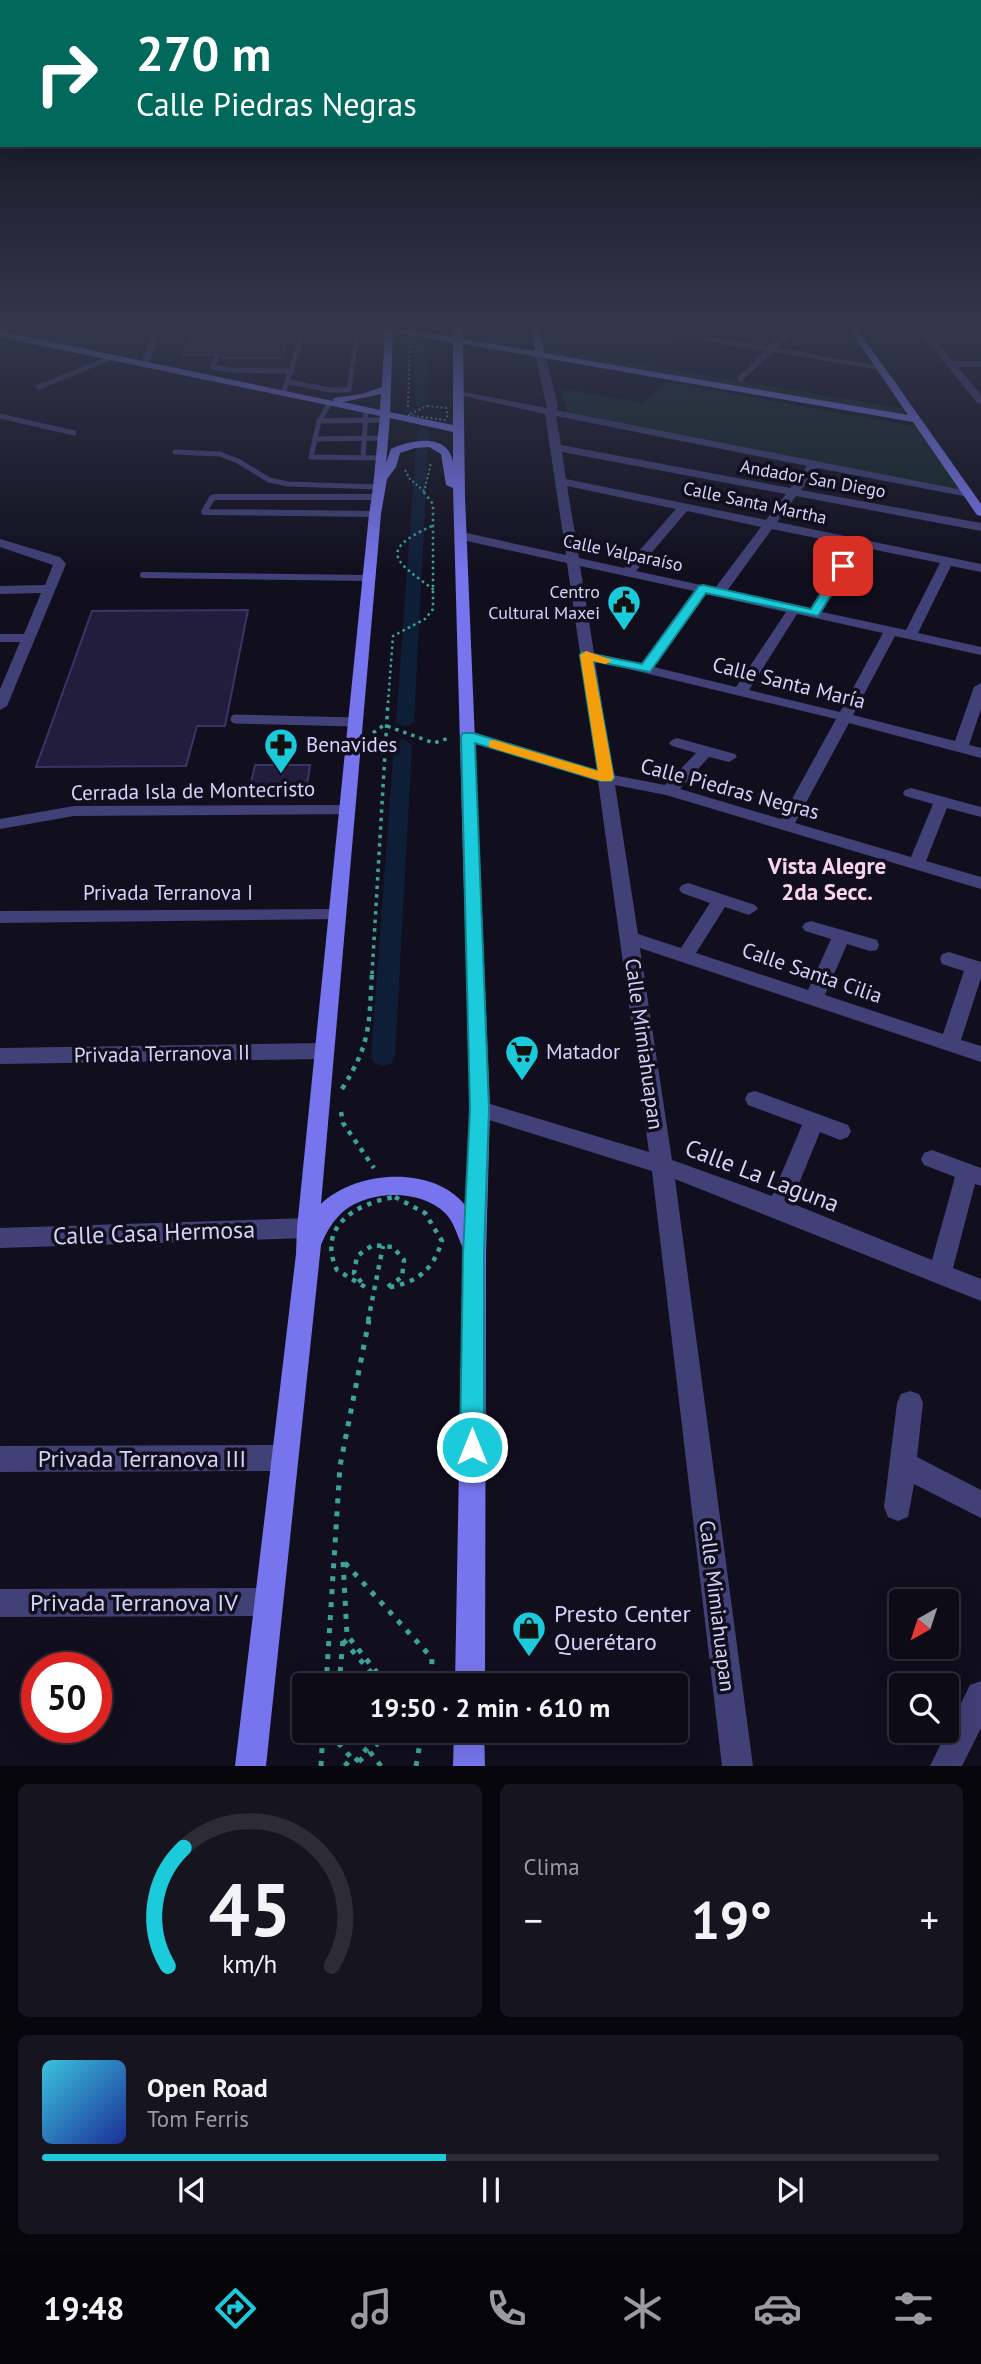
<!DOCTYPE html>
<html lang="es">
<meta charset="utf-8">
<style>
body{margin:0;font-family:"PT Sans",sans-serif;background:#16141f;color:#f1f3f6;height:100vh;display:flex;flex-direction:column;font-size:26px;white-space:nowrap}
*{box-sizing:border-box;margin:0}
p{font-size:23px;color:#9a9ba1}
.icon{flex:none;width:38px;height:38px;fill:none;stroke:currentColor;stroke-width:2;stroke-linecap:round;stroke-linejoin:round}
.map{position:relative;height:1766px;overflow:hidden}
.drawer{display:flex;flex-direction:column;gap:18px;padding:18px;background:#07060c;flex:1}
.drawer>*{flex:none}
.guide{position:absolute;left:0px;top:0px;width:982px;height:147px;box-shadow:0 7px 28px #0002,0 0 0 2px #2d2b35;background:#00695c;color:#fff;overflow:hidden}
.needle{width:46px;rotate:219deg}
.controls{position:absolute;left:889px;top:1589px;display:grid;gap:14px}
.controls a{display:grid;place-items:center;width:70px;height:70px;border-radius:7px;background:#0d0b16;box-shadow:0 7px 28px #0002,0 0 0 2px #2d2b35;font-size:35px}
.speed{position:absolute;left:21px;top:1652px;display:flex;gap:14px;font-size:35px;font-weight:700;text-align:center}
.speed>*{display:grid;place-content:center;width:91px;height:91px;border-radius:50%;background:#0d0b16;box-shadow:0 7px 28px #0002,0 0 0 2px #2d2b35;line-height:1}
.speed .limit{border:10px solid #d22;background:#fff;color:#111}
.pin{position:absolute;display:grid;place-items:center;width:60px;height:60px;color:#fff;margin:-30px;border-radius:14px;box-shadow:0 4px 10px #0006}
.me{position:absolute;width:77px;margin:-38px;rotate:0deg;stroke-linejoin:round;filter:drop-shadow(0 0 5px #0008)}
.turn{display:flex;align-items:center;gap:24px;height:147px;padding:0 21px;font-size:32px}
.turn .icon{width:91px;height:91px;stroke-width:2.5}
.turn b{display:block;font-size:49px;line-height:60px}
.big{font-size:52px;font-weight:700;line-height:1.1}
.drawer .widget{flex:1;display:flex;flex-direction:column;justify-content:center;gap:10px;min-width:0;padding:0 24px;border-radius:10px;background:#16141f}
.drawer .dial{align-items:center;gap:0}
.dial svg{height:182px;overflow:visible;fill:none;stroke:#2d2b35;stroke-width:7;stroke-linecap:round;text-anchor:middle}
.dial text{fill:#f1f3f6;stroke:none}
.song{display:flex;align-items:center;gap:21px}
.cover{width:84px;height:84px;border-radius:10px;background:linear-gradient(135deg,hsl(190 70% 55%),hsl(230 70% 35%))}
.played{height:7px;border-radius:4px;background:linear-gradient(90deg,#1ccbdb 45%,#2d2b35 45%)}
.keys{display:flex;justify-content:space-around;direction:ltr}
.heat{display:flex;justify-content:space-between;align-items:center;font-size:38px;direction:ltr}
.drawer .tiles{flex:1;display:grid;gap:18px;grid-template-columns:1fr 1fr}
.widget:last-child{grid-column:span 2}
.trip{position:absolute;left:292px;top:1673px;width:396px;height:70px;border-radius:7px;background:#0d0b16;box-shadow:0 7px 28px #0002,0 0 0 2px #2d2b35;font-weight:700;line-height:70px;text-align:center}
.tabs{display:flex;height:112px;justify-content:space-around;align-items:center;background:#050409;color:#9a9ba1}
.tabs .icon{width:49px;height:49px}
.tabs .selected{color:#1ccbdb}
.tabs b{font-size:32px;color:#f1f3f6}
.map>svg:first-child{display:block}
</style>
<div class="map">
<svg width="981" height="1766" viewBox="0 0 981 1766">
<rect width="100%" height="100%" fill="#110f1e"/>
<g fill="#132726">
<path d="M553 349 899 408 907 417 553 354 550 351Z"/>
<path d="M667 382 918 427 961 490 567 413 560 388 642 403Z"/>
</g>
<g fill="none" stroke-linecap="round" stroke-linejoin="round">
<g fill="#0f1e37" fill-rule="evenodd">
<path d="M420 335 425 338 428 406 422 410 416 406 415 338Z"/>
<path d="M423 428 429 432 414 722 405 727 396 722 417 432Z"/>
<path d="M403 739 412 745 395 1057 392 1063 383 1066 374 1063 371 1057 394 745Z"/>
</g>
</g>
<g fill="#231d3d" stroke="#3c3266" stroke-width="2">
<path d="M196 327H291L282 358H222L218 351 212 355H183Z"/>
<path d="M248 610 225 726H197L186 766 36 767 92 611Z"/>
<path d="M255 765H310L307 785 295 792H249Z"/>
</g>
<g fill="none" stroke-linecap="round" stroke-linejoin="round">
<g stroke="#3ca39b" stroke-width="2" stroke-dasharray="2 2.5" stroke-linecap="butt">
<path d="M427 406 446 408 448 415 445 420 408 415Z"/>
<path d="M408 407 410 344"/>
<path d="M405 470 410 479 425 492"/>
<path d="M425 488 431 463"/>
</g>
<g stroke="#3ca39b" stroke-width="2.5" stroke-dasharray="2.5 3.5" stroke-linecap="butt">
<path d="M432 526C374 552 399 563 434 590"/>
<path d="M388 703 393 636 425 619 433 609V504L423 491"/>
</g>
<g stroke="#3ca39b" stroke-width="3.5" stroke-dasharray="3.5 5" stroke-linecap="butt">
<path d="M373 733 384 725 434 743 449 738"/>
<path d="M372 974 388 702"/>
</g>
<g stroke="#3ca39b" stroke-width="4.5" stroke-dasharray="4.5 6" stroke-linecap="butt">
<path d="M342 1089C371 1043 369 1025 372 973"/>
<path d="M341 1112 343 1123 374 1168"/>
<path d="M395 1197 425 1213 442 1241C432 1272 417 1282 386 1288L402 1277 404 1260 393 1247 373 1245 357 1256 354 1273 365 1287 337 1270C316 1226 357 1203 395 1197Z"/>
<path d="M368 1321 383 1246"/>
</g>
<g stroke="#3ca39b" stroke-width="5" stroke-dasharray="5 8" stroke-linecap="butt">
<path d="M343 1562 347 1635 386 1684 398 1672 410 1685"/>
<path d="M345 1563 432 1658 431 1685"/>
<path d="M343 1640 382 1685"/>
<path d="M326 1685 340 1466 369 1320"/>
<path d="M339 1685 343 1640"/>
<path d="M335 1731V1739L355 1762 382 1731"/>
<path d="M359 1758 366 1766"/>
<path d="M321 1766 323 1731"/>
<path d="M345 1766 351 1758"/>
<path d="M381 1766 370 1752 388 1731"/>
<path d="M416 1766 422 1731"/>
</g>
<g stroke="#414077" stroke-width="5">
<path d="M362 327 389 329"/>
<path d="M217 356 213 367 230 370 292 371"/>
<path d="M289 382 330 390H349L358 327"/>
<path d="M39 387 110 358"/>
<path d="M283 394 305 327"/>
<path d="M330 403 319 421 311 457 380 458"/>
<path d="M0 416 74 433"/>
<path d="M319 421 384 420"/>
<path d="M315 439 382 438"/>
<path d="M175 452 220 454 238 461 269 480 288 484 380 487"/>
<path d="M363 458 366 411"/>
</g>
<g stroke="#414077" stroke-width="6">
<path d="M375 514 204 512 212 498 216 497H377"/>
<path d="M143 575 368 578"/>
</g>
<path stroke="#414077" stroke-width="9" d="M235 719 355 722"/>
<g fill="#414077" fill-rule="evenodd">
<path d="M155 327H163L148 365 140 367Z"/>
<path d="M631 327H649L769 346 789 328 794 331 778 348 885 367 880 370 773 352 741 382 738 381V377L764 351 635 330Z"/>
<path d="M916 327H924L953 361H981V367H958L981 395V404L977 403Z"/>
<path d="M540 351 545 354 558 406 556 410 973 492V496L969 497 817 468 801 490 981 523V531L796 496 777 522 981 564V572L951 566 918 633 981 647V655L895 636 853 715 955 741 974 687 981 683V709L969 745 981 748V758L849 723 795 823 911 857 933 804 905 796 903 793 905 790 911 788 981 807V817L947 808 926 861 981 877V889L666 795 615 785 638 934 681 948 710 903 682 893 679 889 682 885 688 883 755 905 758 909 749 915 725 907 696 953 808 990 831 939 805 931 802 927 805 923 811 921 877 940 879 945 877 950 870 951 847 944 825 995 943 1034 964 971 942 964 940 959 942 954 949 952 981 962V978L961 1040 981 1046V1062L640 948 672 1160 772 1196 802 1125 748 1105 745 1099 748 1093 755 1091 848 1125 851 1131 848 1137 840 1140 820 1132 791 1203 932 1260 955 1177 924 1165 921 1159 924 1153 932 1150 981 1168V1186L975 1184 953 1268 981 1279V1301L675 1179 753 1766H722L652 1171 473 1115 470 1109 473 1103 480 1101 649 1152 598 781 463 739 460 736 463 733H473L597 770 567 563 462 540 456 536 462 532 566 555 545 414 454 394 459 391 547 408 535 354ZM556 416 807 466 790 488 561 445ZM562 452 786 494 766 520 566 479ZM567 486 676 509 624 568 579 558ZM687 511 761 527 715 588 636 571ZM772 529 850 545 810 609 727 591ZM861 547 940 563 906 630 822 612ZM580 566 694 591 641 664 594 653ZM705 594 786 612 736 687 654 667ZM797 614 883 633 840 712 749 690ZM595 661 836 719 781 819 680 789 709 757 729 762 737 757 735 754 677 738 672 740 669 743 672 746 696 753 665 785 613 775Z"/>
<path d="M0 539 60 557 66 564 7 706 0 710V689L20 642H0V634H24L41 593 0 594V586L45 585 53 565 0 547Z"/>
<path d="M346 805 354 810 352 814 74 816 0 829V819L74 806Z"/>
<path d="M336 909 345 915 342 919 0 923V911Z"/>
<path d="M324 1043 331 1046 334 1051 331 1056 324 1059 0 1064V1048Z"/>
<path d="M308 1218 316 1221 319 1228 316 1235 308 1238 0 1248V1228Z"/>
<path d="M910 1391 919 1394 923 1403 917 1457 981 1490V1518L914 1484 908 1517 898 1521 888 1517 884 1507 897 1403 901 1394Z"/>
<path d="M284 1445 293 1449 297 1458 293 1467 284 1471 0 1472V1446Z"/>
<path d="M268 1588 278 1592 282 1602 278 1612 268 1616 0 1617V1589Z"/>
<path d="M981 1681V1728L962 1766H930L970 1685Z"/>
</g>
<g fill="#7675ed" fill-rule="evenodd">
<path d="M385 327 453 337 454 327H462L463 339 535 351 531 327H539L544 353 908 415 848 327H856L981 504V516L977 515 913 422 463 344 465 497 490 1109 486 1254 485 1685H455L463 1248C457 1236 455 1224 446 1214 421 1189 372 1190 345 1210 334 1219 326 1232 321 1245L266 1766H235L296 1254 297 1228 369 514C375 481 376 449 380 416L0 337V331L333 401 334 398 362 394 382 387ZM393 332 453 343V425L390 412ZM381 394 380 410 343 402ZM390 418 453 432V462C448 433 412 439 391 449L386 463ZM429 447 441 454 446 485 453 488 470 1109 465 1205C433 1165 356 1170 321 1204L381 514 387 479 396 467 400 453 415 448Z"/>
<path d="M454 1731H484L485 1766H453Z"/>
</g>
</g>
<linearGradient id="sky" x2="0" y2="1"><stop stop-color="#090810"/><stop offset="0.57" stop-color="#32374c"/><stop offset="1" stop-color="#32374c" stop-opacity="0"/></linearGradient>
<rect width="981" height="574" fill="url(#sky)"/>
<path fill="#1ccbdb" stroke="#12848e" stroke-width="2" d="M839 564 849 566 818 616 706 593 650 672 593 661 614 778 611 781H601L475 743 489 1109 484 1254V1447L480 1456 472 1459 464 1456 460 1447 463 1254 470 1109 461 736 463 733H473L598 771 580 655 582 652 642 664 699 586 703 585 811 609Z"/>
<path fill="#f59e0b" d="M586 651 612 660 606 664 593 661 614 778 611 781H601L489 747V741L494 740 598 771 580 655Z"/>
<defs>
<g id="civic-pin" transform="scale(1.75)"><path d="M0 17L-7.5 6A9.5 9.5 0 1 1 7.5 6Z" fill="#1ccbdb" stroke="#110f1e"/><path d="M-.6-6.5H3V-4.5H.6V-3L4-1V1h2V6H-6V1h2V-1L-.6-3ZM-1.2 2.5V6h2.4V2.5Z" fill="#111"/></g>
<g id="pharmacy-pin" transform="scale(1.75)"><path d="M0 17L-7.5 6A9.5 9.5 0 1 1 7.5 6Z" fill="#1ccbdb" stroke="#110f1e"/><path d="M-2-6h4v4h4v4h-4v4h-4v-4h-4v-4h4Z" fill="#111"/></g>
<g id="supermarket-pin" transform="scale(1.75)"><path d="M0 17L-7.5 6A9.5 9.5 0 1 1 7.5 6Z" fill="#1ccbdb" stroke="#110f1e"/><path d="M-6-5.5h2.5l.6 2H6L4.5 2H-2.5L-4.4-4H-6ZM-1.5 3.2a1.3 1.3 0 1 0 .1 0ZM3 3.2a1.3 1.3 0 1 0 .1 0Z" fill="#111"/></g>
<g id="shop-pin" transform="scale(1.75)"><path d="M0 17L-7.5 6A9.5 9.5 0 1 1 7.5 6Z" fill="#1ccbdb" stroke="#110f1e"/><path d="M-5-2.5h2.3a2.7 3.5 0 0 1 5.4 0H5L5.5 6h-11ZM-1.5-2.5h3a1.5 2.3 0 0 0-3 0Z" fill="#111"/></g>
</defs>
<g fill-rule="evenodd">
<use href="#civic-pin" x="624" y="602"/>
<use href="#pharmacy-pin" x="281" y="745"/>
<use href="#supermarket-pin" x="522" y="1052"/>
<use href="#shop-pin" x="529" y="1628"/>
</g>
<g text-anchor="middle" stroke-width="7" stroke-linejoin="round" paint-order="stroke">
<g font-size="18" fill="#d6d2f9" stroke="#110f1e">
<text transform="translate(813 479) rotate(10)" y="6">Andador San Diego</text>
<text transform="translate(755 503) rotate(12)" y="6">Calle Santa Martha</text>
<text transform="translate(623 553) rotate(12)" y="6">Calle Valparaíso</text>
</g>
<g font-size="18" fill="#d6d2f9" stroke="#110f1e" text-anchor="end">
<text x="600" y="598">Centro<tspan x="600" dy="21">Cultural Maxei</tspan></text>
</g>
<g font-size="21" fill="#d6d2f9" stroke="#110f1e">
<text transform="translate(789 683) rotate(14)" y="7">Calle Santa María</text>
<text transform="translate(730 789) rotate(15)" y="7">Calle Piedras Negras</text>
<text transform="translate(193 791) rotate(-1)" y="7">Cerrada Isla de Montecristo</text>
<text x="168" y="900">Privada Terranova I</text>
<text transform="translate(812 973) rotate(19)" y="7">Calle Santa Cilia</text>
<text transform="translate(644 1044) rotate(82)" y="7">Calle Mimiahuapan</text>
<text transform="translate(162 1054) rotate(-1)" y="7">Privada Terranova II</text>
<text transform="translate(717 1606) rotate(83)" y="7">Calle Mimiahuapan</text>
</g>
<g font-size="21" fill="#d6d2f9" stroke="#110f1e" text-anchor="start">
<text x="306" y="752">Benavides</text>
<text x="546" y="1059">Matador</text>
</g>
<g font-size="23" font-weight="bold" fill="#f9d4ec" stroke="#110f1e">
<text x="827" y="874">Vista Alegre<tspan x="827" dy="26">2da Secc.</tspan></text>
</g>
<g font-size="24" fill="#d6d2f9" stroke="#110f1e">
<text transform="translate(762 1176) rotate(21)" y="8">Calle La Laguna</text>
<text transform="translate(154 1233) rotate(-2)" y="8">Calle Casa Hermosa</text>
<text x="142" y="1467">Privada Terranova III</text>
<text x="134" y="1611">Privada Terranova IV</text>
</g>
<g font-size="24" fill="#d6d2f9" stroke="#110f1e" text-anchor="start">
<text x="554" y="1622">Presto Center<tspan x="554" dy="28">Querétaro</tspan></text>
</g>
</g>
</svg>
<div class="controls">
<a><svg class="needle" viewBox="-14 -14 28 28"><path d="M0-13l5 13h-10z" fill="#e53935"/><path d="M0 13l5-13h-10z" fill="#9a9ba1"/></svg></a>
<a><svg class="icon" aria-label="search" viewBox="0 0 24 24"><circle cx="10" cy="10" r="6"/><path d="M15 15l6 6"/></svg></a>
</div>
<div class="speed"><div class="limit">50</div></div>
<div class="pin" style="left:843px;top:566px;background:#d93025"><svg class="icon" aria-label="arrive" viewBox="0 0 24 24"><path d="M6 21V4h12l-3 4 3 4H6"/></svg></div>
<svg class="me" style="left:472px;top:1447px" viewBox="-20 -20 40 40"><circle r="17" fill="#1ccbdb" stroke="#fff" stroke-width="3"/><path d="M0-11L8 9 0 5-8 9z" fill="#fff"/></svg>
<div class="trip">19:50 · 2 min · 610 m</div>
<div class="guide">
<div class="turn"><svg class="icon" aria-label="right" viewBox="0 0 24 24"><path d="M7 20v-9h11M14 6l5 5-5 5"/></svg><div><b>270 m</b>Calle Piedras Negras</div></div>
</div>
</div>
<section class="drawer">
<div class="tiles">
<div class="widget dial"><svg viewBox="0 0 100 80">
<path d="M14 69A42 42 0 1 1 86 69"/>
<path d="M14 69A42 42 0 0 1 21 17" stroke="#1ccbdb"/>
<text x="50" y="56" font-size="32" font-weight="700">45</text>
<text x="50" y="72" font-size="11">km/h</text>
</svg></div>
<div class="widget"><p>Clima</p>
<div class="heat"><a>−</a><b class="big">19°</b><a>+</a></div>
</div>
<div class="widget">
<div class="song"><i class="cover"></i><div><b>Open Road</b><p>Tom Ferris</p></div></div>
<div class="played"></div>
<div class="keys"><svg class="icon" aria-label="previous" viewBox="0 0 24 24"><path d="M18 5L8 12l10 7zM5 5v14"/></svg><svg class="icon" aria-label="pause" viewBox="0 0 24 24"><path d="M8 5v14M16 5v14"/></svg><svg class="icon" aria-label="next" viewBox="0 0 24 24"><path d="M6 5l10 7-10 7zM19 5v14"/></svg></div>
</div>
</div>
</section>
<nav class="tabs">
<b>19:48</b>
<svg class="icon selected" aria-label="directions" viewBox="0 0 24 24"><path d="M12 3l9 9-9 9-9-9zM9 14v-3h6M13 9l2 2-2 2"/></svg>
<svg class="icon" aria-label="music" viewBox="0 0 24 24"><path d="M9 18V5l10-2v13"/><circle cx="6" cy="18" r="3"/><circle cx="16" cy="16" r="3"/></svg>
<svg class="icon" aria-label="phone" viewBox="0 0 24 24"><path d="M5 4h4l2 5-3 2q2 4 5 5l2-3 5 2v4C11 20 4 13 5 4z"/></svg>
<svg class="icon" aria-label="climate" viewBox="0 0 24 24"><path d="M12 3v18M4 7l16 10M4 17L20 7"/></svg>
<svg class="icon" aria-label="car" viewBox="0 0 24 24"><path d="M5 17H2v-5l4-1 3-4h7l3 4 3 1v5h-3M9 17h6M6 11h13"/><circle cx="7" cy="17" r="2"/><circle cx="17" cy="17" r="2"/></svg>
<svg class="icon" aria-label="filters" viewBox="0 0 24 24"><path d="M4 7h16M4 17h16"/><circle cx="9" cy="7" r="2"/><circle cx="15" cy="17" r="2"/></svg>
</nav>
